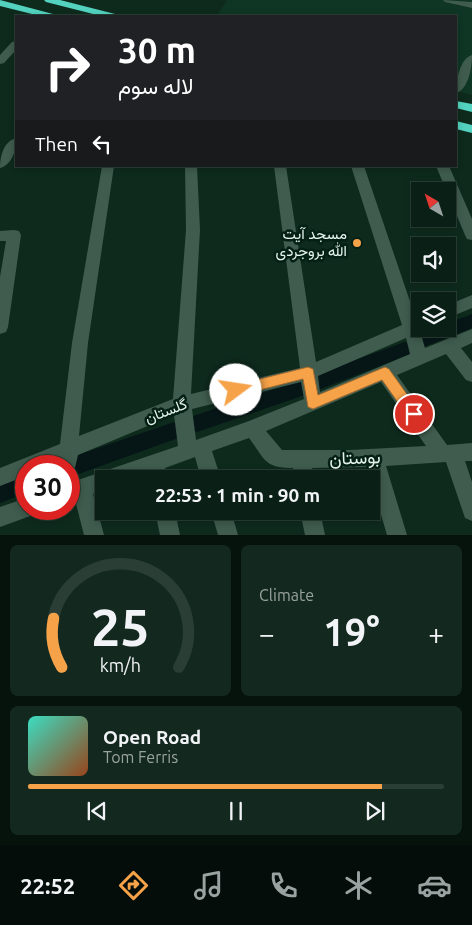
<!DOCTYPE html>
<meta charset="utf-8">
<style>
body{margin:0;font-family:Ubuntu,Vazirmatn,sans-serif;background:#13281f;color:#f1f3f6;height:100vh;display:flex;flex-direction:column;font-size:19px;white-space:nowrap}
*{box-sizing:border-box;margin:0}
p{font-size:16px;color:#99a3a1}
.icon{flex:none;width:28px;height:28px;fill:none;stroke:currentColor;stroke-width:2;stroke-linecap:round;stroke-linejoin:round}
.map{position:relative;height:535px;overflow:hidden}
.side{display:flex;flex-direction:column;gap:10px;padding:10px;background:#06120c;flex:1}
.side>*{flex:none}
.guide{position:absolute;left:15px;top:15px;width:442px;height:152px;border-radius:0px;box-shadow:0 2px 8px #0003,0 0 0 1px #2a3e35;background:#202124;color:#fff;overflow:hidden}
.needle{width:32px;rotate:321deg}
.buttons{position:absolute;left:411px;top:182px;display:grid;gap:10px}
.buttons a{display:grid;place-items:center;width:45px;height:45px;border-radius:0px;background:#0a2016;box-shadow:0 2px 8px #0003,0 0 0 1px #2a3e35;font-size:25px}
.speed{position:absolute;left:15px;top:455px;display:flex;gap:10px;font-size:25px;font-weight:700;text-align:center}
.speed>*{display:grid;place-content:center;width:65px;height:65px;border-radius:50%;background:#0a2016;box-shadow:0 2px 8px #0003,0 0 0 1px #2a3e35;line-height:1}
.speed .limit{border:8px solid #d22;background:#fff;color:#111}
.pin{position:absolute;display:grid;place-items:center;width:42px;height:42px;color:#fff;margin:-21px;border:2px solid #fff;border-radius:50%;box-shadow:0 1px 5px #0007}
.me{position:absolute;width:55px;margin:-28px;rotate:76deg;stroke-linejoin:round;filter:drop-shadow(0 0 4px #0008)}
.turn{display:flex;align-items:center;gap:18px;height:105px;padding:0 20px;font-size:22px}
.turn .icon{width:65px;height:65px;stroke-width:2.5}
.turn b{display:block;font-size:35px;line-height:42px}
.then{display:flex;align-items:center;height:48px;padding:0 20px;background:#0003;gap:10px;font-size:19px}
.big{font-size:38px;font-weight:700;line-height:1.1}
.side .card{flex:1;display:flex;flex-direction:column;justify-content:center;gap:8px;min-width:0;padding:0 18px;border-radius:8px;background:#13281f}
.side .dial{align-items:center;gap:0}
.dial svg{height:130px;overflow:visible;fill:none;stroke:#2a3e35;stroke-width:7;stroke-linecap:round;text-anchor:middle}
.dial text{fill:#f1f3f6;stroke:none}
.song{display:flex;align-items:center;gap:15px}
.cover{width:60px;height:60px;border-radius:8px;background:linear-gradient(135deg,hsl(170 70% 55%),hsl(20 70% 35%))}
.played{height:5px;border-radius:2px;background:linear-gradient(90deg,#f6a248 85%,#2a3e35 85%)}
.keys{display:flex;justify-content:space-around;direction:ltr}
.heat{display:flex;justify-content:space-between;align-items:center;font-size:28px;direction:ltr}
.side .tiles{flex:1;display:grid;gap:10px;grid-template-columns:1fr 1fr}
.card:last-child{grid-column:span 2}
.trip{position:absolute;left:95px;top:470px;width:285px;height:50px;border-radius:0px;background:#0a2016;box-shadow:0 2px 8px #0003,0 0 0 1px #2a3e35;font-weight:700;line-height:50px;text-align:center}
.tab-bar{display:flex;height:80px;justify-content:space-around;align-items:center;background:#040d09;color:#99a3a1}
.tab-bar .icon{width:35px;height:35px}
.tab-bar .active{color:#f6a248}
.tab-bar b{font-size:22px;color:#f1f3f6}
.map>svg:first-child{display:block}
</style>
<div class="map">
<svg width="472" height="535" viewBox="0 0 472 535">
<rect width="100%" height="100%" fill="#0e2a1d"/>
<path fill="#0f3525" d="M227 0H472V95L456 91V16H217Z"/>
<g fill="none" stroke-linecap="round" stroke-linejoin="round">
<g fill="#061617" fill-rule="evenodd">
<path d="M472 314V328L424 347 418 345 415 340 418 335 433 329H448V323Z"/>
<path d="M405 342 411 344 414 349 411 354 318 390 311 388 309 382 311 376Z"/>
<path d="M301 380 308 382 310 388 308 394 197 432 190 429 187 423 190 417Z"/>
<path d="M174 422 181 425 184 431 181 437 76 475 69 472V466L66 465 69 458Z"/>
<path d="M26 473V493L0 503V483Z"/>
</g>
<g fill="#3f5c4e" fill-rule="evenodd">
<path d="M443 0 472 2V8L445 2Z"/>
<path d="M16 41V50L4 63 0 64V55L12 42Z"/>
<path d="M472 55C472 66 469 89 456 93 456 82 459 59 472 55Z"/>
<path d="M16 138C17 149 12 165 0 168 0 157 3 142 16 138Z"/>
<path d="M102 166H114L88 343 79 436 173 399 186 230 185 166H197L200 230 191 394 300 368 274 166H286L316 362 402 325 351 166H364L416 319 420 318V329H425L420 331 425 348 472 329V343L461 348 472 362V382L466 380 446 354 397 375 447 445 472 443V461H465L472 482V521L465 518 446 462 386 466 407 535H387L367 467 312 468 314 479H294L293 468C264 468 265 459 249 438L212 451 221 479H201L195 457 165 468 168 479H148L147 475 136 479H104V490L93 494 104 535H84L75 500 69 503V483L178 446 174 415 78 455 74 472 69 474V466H58V463L49 466H26V476L0 486V468L60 444 72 343ZM406 338 410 354 320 392 318 376ZM301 382 304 399 249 421 196 440 192 409ZM381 382 426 446 350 450H282L266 431Z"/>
<path d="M436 166H449L472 219V240L467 239 465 235Z"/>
<path d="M14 230 19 231 21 235 8 327 6 332 0 334V277L6 241H0V231Z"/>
<path d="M472 295V308L448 318V305Z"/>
<path d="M26 498V509H36L33 515 0 527V507Z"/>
<path d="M155 511H175L180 535H160Z"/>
<path d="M211 511H231L238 535H218Z"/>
<path d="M300 511H320L325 535H305Z"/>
</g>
<g fill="#52d2bf" fill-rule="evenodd">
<path d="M0 0 53 14 55 16H40L0 6Z"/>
<path d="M44 0H60L115 14 117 16H101L46 2Z"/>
<path d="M456 101 472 104V112L456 108Z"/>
<path d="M456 121 472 125V133L456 129Z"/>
</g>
</g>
<path fill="#f6a248" stroke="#a0692f" d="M308 367 313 369 318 395 380 369 385 367 389 369 421 414 419 418 414 420 409 418 382 380 313 409 308 407 303 379 236 396 231 395 229 390 231 386 236 385Z"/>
<circle fill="#f6a248" stroke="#042014" stroke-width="2" cx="357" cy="243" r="5"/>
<g text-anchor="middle" stroke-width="5" stroke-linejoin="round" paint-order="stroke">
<g font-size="15" fill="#e5f5ed" stroke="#042014" text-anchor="end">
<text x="347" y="239">مسجد آیت<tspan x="347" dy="17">الله بروجردی</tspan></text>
</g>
<g font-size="15" fill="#e5f5ed" stroke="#042014">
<text transform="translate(166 411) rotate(-21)" y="5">گلستان</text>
</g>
<g font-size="18" fill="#e5f5ed" stroke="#042014">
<text transform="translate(355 458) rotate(-2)" y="6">بوستان</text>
</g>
</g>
</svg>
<div class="buttons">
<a><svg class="needle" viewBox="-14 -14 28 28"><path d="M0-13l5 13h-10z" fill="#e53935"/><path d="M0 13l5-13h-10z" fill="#99a3a1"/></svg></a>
<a><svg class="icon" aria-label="sound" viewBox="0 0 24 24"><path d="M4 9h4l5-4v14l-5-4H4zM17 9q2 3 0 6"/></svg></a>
<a><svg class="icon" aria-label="layers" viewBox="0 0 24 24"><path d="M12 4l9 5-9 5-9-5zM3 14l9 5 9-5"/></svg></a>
</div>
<div class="speed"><div class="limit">30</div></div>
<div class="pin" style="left:414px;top:414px;background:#d93025"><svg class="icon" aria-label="arrive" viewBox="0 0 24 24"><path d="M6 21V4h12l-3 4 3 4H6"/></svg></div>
<svg class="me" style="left:236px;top:390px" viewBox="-20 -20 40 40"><circle r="19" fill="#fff"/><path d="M0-13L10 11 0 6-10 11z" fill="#f6a248"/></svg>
<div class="trip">22:53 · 1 min · 90 m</div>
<div class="guide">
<div class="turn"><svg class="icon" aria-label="right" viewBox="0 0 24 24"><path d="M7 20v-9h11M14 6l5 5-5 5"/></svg><div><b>30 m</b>لاله سوم</div></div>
<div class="then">Then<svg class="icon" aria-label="left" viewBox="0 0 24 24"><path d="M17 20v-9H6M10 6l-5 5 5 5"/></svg></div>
</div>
</div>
<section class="side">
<div class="tiles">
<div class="card dial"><svg viewBox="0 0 100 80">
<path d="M14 69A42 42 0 1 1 86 69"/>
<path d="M14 69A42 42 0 0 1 9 39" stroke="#f6a248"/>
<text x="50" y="56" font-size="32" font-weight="700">25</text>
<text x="50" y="72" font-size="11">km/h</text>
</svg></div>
<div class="card"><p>Climate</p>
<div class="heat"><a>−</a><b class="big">19°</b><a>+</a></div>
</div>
<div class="card">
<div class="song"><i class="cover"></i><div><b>Open Road</b><p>Tom Ferris</p></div></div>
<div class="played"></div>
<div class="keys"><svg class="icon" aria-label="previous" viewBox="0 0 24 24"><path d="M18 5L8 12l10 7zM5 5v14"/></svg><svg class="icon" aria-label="pause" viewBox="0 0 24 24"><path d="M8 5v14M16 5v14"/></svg><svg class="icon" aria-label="next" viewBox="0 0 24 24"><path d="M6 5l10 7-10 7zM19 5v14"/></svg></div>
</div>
</div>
</section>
<nav class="tab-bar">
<b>22:52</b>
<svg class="icon active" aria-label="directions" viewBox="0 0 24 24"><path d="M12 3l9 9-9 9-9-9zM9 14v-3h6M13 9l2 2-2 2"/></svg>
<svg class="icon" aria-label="music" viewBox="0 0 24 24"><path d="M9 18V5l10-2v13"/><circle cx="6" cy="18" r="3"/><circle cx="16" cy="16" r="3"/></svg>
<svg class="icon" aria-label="phone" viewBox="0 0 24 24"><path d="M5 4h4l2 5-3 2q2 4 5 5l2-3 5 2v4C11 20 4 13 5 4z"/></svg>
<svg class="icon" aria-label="climate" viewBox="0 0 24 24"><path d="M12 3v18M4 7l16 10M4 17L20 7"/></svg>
<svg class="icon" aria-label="car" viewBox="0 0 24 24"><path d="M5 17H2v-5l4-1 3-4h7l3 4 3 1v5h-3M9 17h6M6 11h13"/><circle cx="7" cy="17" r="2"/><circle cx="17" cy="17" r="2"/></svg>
</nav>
